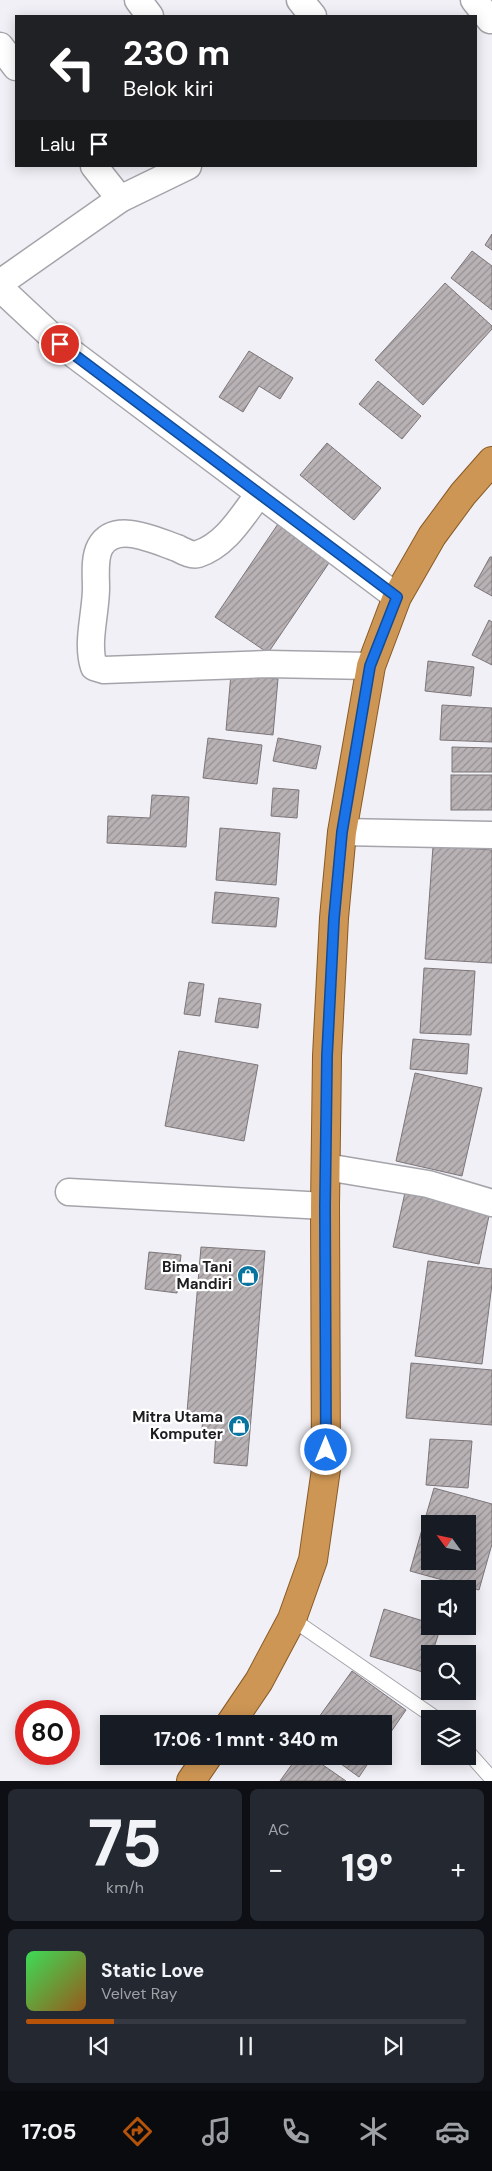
<!DOCTYPE html>
<html lang="id">
<meta charset="utf-8">
<style>
body{margin:0;font-family:"DM Sans",sans-serif;background:#242831;color:#f1f3f6;height:100vh;display:flex;flex-direction:column;font-size:19px;white-space:nowrap}
*{box-sizing:border-box;margin:0}
p{font-size:16px;color:#9ea1a6}
.icon{flex:none;width:28px;height:28px;fill:none;stroke:currentColor;stroke-width:2;stroke-linecap:round;stroke-linejoin:round}
.map{position:relative;height:1781px;overflow:hidden}
.details{display:flex;flex-direction:column;gap:8px;padding:8px;background:#0d0f14;flex:1}
.details>*{flex:none}
.hud{position:absolute;left:15px;top:15px;width:462px;height:152px;border-radius:0px;box-shadow:0 2px 12px #0003;background:#202124;color:#fff;overflow:hidden}
.needle{width:32px;rotate:303deg}
.controls{position:absolute;left:421px;top:1515px;display:grid;gap:10px}
.controls a{display:grid;place-items:center;width:55px;height:55px;border-radius:0px;background:#171b24;box-shadow:0 2px 12px #0003;font-size:25px}
.speed{position:absolute;left:15px;top:1700px;display:flex;gap:10px;font-size:25px;font-weight:700;text-align:center}
.speed>*{display:grid;place-content:center;width:65px;height:65px;border-radius:50%;background:#171b24;box-shadow:0 2px 12px #0003;line-height:1}
.speed .limit{border:8px solid #d22;background:#fff;color:#111}
.pin{position:absolute;display:grid;place-items:center;width:42px;height:42px;color:#fff;margin:-21px;border:2px solid #fff;border-radius:50%;box-shadow:0 1px 5px #0007}
.me{position:absolute;width:55px;margin:-28px;rotate:0deg;stroke-linejoin:round;filter:drop-shadow(0 0 4px #0008)}
.turn{display:flex;align-items:center;gap:18px;height:105px;padding:0 25px;font-size:22px}
.turn .icon{width:65px;height:65px;stroke-width:2.5}
.turn b{display:block;font-size:35px;line-height:42px}
.then{display:flex;align-items:center;height:48px;padding:0 25px;background:#0003;gap:10px;font-size:19px}
.big{font-size:38px;font-weight:800;line-height:1.1}
.details .tile{flex:1;display:flex;flex-direction:column;justify-content:center;gap:8px;min-width:0;padding:0 18px;border-radius:8px;background:#242831}
.details .dial{align-items:center;gap:0}
.dial b{font-size:65px;line-height:1}
.song{display:flex;align-items:center;gap:15px}
.cover{width:60px;height:60px;border-radius:8px;background:linear-gradient(135deg,hsl(130 70% 55%),hsl(30 70% 35%))}
.played{height:5px;border-radius:2px;background:linear-gradient(90deg,#b45309 20%,#363941 20%)}
.keys{display:flex;justify-content:space-around;direction:ltr}
.heat{display:flex;justify-content:space-between;align-items:center;font-size:28px;direction:ltr}
.details .tiles{flex:1;display:grid;gap:8px;grid-template-columns:1fr 1fr}
.tile:last-child{grid-column:span 2}
.trip{position:absolute;left:100px;top:1715px;width:292px;height:50px;border-radius:0px;background:#171b24;box-shadow:0 2px 12px #0003;font-weight:800;line-height:50px;text-align:center}
.menu{display:flex;height:80px;justify-content:space-around;align-items:center;background:#090b0e;color:#9ea1a6}
.menu .icon{width:35px;height:35px}
.menu .selected{color:#b45309}
.menu b{font-size:22px;color:#f1f3f6}
.map>svg:first-child{display:block}
</style>
<div class="map">
<svg width="492" height="1781" viewBox="0 0 492 1781">
<defs>
<pattern id="building-hatch" width="6" height="6" patternUnits="userSpaceOnUse" patternTransform="scale(1.25)"><rect width="6" height="6" fill="#b8b2b5"/><path d="M-1 1l2-2M0 6l6-6M5 7l2-2" fill="none" stroke="#959093"/></pattern>
</defs>
<rect width="100%" height="100%" fill="#f1f0f6"/>
<g fill="url(#building-hatch)" stroke="#7c7679" fill-rule="evenodd">
<path d="M492 234V250L485 245Z"/>
<path d="M472 251 492 266V310L451 278Z"/>
<path d="M445 283 492 326V329L423 405 375 360Z"/>
<path d="M249 351 293 378 280 399 259 386 243 412 219 397Z"/>
<path d="M378 381 421 416 402 439 359 404Z"/>
<path d="M327 443 381 488 354 520 300 475Z"/>
<path d="M280 521 333 557 268 653 215 617Z"/>
<path d="M490 557H492V596L474 586Z"/>
<path d="M489 620 492 622V665L472 655Z"/>
<path d="M428 661 474 667 471 696 425 691Z"/>
<path d="M231 674 278 679 273 735 226 730Z"/>
<path d="M442 705 492 708V742L440 740Z"/>
<path d="M208 738 262 745 257 784 203 778Z"/>
<path d="M278 738 321 746 316 769 273 761Z"/>
<path d="M452 747 492 748V772H452Z"/>
<rect x="451" y="775" width="41" height="35"/>
<path d="M273 788 299 790 297 818 271 816Z"/>
<path d="M152 795 189 797 186 847 107 843 108 816 150 818Z"/>
<path d="M220 828 280 833 276 885 216 880Z"/>
<path d="M433 846 492 850V963L425 959Z"/>
<path d="M215 892 279 898 276 927 212 923Z"/>
<path d="M424 968 475 971 471 1035 420 1033Z"/>
<path d="M189 982 204 984 200 1016 184 1014Z"/>
<path d="M219 998 261 1004 258 1028 215 1022Z"/>
<path d="M413 1039 469 1044 467 1074 410 1069Z"/>
<path d="M179 1051 258 1065 244 1141 165 1126Z"/>
<path d="M415 1073 482 1088 462 1176 396 1161Z"/>
<path d="M406 1188 491 1206 479 1264 393 1247Z"/>
<path d="M201 1247 265 1251 247 1466 214 1463 216 1431 202 1429 203 1414 187 1412Z"/>
<path d="M149 1252 181 1255 177 1293 145 1289Z"/>
<path d="M428 1261 492 1269V1284L482 1364 415 1356Z"/>
<path d="M411 1363 492 1370V1425L406 1418Z"/>
<path d="M430 1439 472 1441 468 1488 426 1485Z"/>
<path d="M434 1488 492 1504V1544L479 1590 410 1571ZM430 1524H468V1561H430Z"/>
<path d="M384 1609 430 1623V1626H441L432 1654H430L426 1673 370 1656Z"/>
<path d="M352 1671 406 1710 384 1742V1724H314Z"/>
<path d="M298 1756H310L346 1781H280Z"/>
<path d="M330 1756H373L359 1777Z"/>
</g>
<g fill="none" stroke-linecap="round" stroke-linejoin="round">
<g stroke="#a5a4aa" stroke-width="16">
<g id="service">
<path d="M292 1619 437 1719"/>
<path d="M468 1752 492 1779"/>
</g>
</g>
<g stroke="#a5a4aa" stroke-width="29">
<g id="minor">
<path d="M138 0 150 16"/>
<path d="M300 0 313 16"/>
<path d="M474 0 490 20"/>
<path d="M0 46 16 67"/>
<path d="M94 166 120 199"/>
<path d="M0 283 120 199 188 166"/>
<path d="M0 288 60 344 397 597"/>
<path d="M259 494C242 516 226 545 198 554 192 556 183 551 177 548 156 541 115 520 100 547 94 558 96 576 96 588 96 613 86 643 94 667L104 670 268 664 371 666"/>
<path d="M342 832 492 835"/>
<path d="M326 1167 428 1184 492 1203"/>
<path d="M69 1192 325 1206"/>
</g>
</g>
<g stroke="#885a26" stroke-width="30">
<g id="trunk">
<path d="M230 1724 259 1681 292 1619 313 1560 326 1469 325 1206 327 1056 334 918 342 832 371 666 397 597 432 536 463 494 492 461"/>
<path d="M191 1781 208 1756"/>
</g>
</g>
<use href="#service" stroke="#fff" stroke-width="14"/>
<use href="#minor" stroke="#fff" stroke-width="26"/>
<use href="#trunk" stroke="#ce9654" stroke-width="28"/>
</g>
<g fill="none" stroke-linecap="round" stroke-linejoin="round">
<g stroke="#114b97" stroke-width="12">
<path id="route" d="M60 344 397 597 370 666 342 832 334 918 327 1056 325 1206 326 1450"/>
</g>
<use href="#route" stroke="#1a73e8" stroke-width="9"/>
</g>
<defs>
<g id="shop-disc" transform="scale(1.125)"><circle r="9.5" fill="#07739f" stroke="#fff"/><path d="M-5-2.5h2.3a2.7 3.5 0 0 1 5.4 0H5L5.5 6h-11ZM-1.5-2.5h3a1.5 2.3 0 0 0-3 0Z" fill="#fff"/></g>
</defs>
<g fill-rule="evenodd">
<use href="#shop-disc" x="248" y="1276"/>
<use href="#shop-disc" x="239" y="1426"/>
</g>
<g text-anchor="middle" stroke-width="4.5" stroke-linejoin="round" paint-order="stroke">
<g font-size="15" font-weight="bold" fill="#1e1d20" stroke="#fff" text-anchor="end">
<text x="232" y="1272">Bima Tani<tspan x="232" dy="17">Mandiri</tspan></text>
<text x="223" y="1422">Mitra Utama<tspan x="223" dy="17">Komputer</tspan></text>
</g>
</g>
</svg>
<div class="controls">
<a><svg class="needle" viewBox="-14 -14 28 28"><path d="M0-13l5 13h-10z" fill="#e53935"/><path d="M0 13l5-13h-10z" fill="#9ea1a6"/></svg></a>
<a><svg class="icon" aria-label="sound" viewBox="0 0 24 24"><path d="M4 9h4l5-4v14l-5-4H4zM17 9q2 3 0 6"/></svg></a>
<a><svg class="icon" aria-label="search" viewBox="0 0 24 24"><circle cx="10" cy="10" r="6"/><path d="M15 15l6 6"/></svg></a>
<a><svg class="icon" aria-label="layers" viewBox="0 0 24 24"><path d="M12 4l9 5-9 5-9-5zM3 14l9 5 9-5"/></svg></a>
</div>
<div class="speed"><div class="limit">80</div></div>
<div class="pin" style="left:60px;top:344px;background:#d93025"><svg class="icon" aria-label="arrive" viewBox="0 0 24 24"><path d="M6 21V4h12l-3 4 3 4H6"/></svg></div>
<svg class="me" style="left:326px;top:1450px" viewBox="-20 -20 40 40"><circle r="17" fill="#1a73e8" stroke="#fff" stroke-width="3"/><path d="M0-11L8 9 0 5-8 9z" fill="#fff"/></svg>
<div class="trip">17:06 · 1 mnt · 340 m</div>
<div class="hud">
<div class="turn"><svg class="icon" aria-label="left" viewBox="0 0 24 24"><path d="M17 20v-9H6M10 6l-5 5 5 5"/></svg><div><b>230 m</b>Belok kiri</div></div>
<div class="then">Lalu<svg class="icon" aria-label="arrive" viewBox="0 0 24 24"><path d="M6 21V4h12l-3 4 3 4H6"/></svg></div>
</div>
</div>
<section class="details">
<div class="tiles">
<div class="tile dial"><b>75</b><p>km/h</p></div>
<div class="tile"><p>AC</p>
<div class="heat"><a>−</a><b class="big">19°</b><a>+</a></div>
</div>
<div class="tile">
<div class="song"><i class="cover"></i><div><b>Static Love</b><p>Velvet Ray</p></div></div>
<div class="played"></div>
<div class="keys"><svg class="icon" aria-label="previous" viewBox="0 0 24 24"><path d="M18 5L8 12l10 7zM5 5v14"/></svg><svg class="icon" aria-label="pause" viewBox="0 0 24 24"><path d="M8 5v14M16 5v14"/></svg><svg class="icon" aria-label="next" viewBox="0 0 24 24"><path d="M6 5l10 7-10 7zM19 5v14"/></svg></div>
</div>
</div>
</section>
<nav class="menu">
<b>17:05</b>
<svg class="icon selected" aria-label="directions" viewBox="0 0 24 24"><path d="M12 3l9 9-9 9-9-9zM9 14v-3h6M13 9l2 2-2 2"/></svg>
<svg class="icon" aria-label="music" viewBox="0 0 24 24"><path d="M9 18V5l10-2v13"/><circle cx="6" cy="18" r="3"/><circle cx="16" cy="16" r="3"/></svg>
<svg class="icon" aria-label="phone" viewBox="0 0 24 24"><path d="M5 4h4l2 5-3 2q2 4 5 5l2-3 5 2v4C11 20 4 13 5 4z"/></svg>
<svg class="icon" aria-label="climate" viewBox="0 0 24 24"><path d="M12 3v18M4 7l16 10M4 17L20 7"/></svg>
<svg class="icon" aria-label="car" viewBox="0 0 24 24"><path d="M5 17H2v-5l4-1 3-4h7l3 4 3 1v5h-3M9 17h6M6 11h13"/><circle cx="7" cy="17" r="2"/><circle cx="17" cy="17" r="2"/></svg>
</nav>
